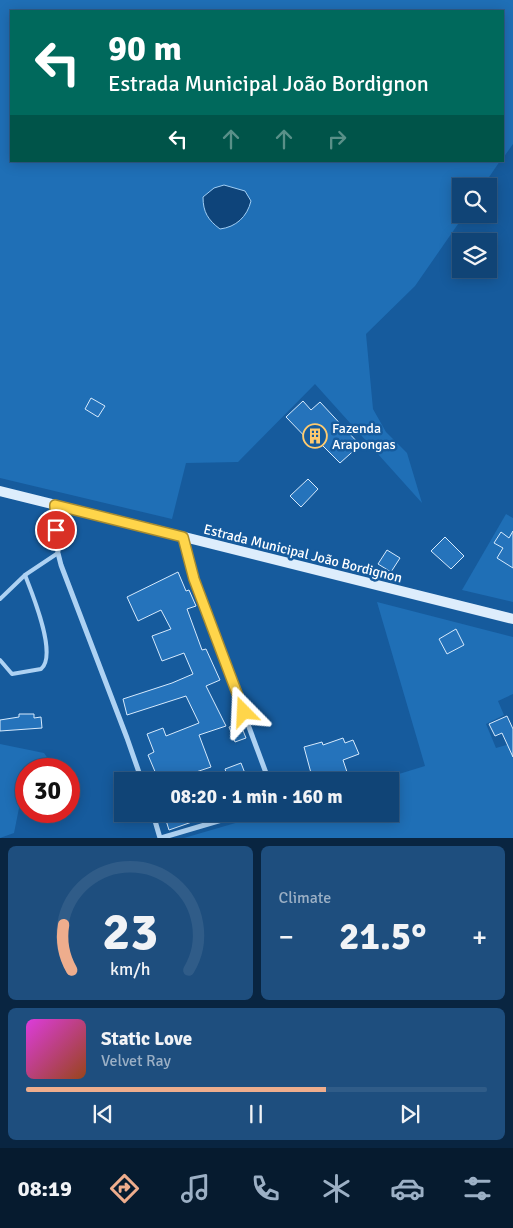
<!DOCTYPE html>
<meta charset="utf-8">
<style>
body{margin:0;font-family:Signika,sans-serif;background:#1e4e7e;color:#f1f3f6;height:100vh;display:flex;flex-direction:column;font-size:19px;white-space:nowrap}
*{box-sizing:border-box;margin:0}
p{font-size:16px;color:#9cb0c5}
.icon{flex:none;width:28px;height:28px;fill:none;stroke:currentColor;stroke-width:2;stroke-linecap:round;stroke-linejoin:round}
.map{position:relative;height:838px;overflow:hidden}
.drawer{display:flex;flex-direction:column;gap:8px;padding:8px;background:#092541;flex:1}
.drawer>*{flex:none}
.guide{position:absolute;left:10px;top:10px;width:494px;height:152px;border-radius:0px;box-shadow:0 2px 12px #0003,0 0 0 1px #305c88;background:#00695c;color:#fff;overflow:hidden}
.fabs{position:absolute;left:452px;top:178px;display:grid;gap:10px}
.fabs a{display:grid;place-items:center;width:45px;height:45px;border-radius:0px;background:#104476;box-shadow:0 2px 12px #0003,0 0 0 1px #305c88;font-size:25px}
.speed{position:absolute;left:15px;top:758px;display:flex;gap:10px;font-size:25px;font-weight:700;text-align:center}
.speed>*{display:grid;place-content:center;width:65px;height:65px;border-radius:50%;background:#104476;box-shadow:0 2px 12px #0003,0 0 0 1px #305c88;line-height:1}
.speed .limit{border:8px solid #d22;background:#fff;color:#111}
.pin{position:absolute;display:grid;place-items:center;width:42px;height:42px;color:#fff;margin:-21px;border:2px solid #fff;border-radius:50%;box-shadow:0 1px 5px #0007}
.me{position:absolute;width:55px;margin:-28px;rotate:339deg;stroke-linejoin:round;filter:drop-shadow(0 0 4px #0008)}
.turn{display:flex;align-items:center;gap:18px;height:105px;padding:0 15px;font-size:22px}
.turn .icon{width:65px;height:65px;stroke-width:2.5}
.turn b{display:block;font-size:35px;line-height:42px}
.lanes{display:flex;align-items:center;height:48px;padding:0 15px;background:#0003;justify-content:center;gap:25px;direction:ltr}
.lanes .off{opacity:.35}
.big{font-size:38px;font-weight:700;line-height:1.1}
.drawer .widget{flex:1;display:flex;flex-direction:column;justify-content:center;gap:8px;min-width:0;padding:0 18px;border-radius:8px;background:#1e4e7e}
.drawer .dial{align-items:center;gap:0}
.dial svg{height:130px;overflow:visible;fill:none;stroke:#305c88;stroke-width:7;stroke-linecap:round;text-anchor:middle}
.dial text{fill:#f1f3f6;stroke:none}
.song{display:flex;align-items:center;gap:15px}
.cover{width:60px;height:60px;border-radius:8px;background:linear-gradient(135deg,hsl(300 70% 55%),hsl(20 70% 35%))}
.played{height:5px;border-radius:2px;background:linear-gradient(90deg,#eead8d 65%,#305c88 65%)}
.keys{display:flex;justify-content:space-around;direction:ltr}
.heat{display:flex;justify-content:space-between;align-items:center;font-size:28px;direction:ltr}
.drawer .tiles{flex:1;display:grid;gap:8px;grid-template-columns:1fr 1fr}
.widget:last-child{grid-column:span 2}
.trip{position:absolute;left:114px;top:772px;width:285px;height:50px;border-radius:0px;background:#104476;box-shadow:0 2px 12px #0003,0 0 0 1px #305c88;font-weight:700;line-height:50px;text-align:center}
.dock{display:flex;height:80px;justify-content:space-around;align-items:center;background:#061b2f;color:#9cb0c5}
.dock .icon{width:35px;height:35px}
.dock .active{color:#eead8d}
.dock b{font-size:22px;color:#f1f3f6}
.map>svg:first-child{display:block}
</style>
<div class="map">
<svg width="513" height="838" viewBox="0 0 513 838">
<rect width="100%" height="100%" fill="#165b9d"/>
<g fill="#1f6fb6">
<path d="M0 0H513V144L503 158 502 11H11V161H500L483 186H461V214H465L415 286 366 334 373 409 386 432 407 453 422 503 315 384 238 462 186 463 172 519 0 478Z"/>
<path d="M506 514 513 518V602L462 590Z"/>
<path d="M377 602 513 637V694L498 701 504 715 486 724 496 748 513 743V838H184L266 814H390V781H376L425 766Z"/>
<path d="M0 744 44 753 55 769H26V802L20 803 14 833 0 838Z"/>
</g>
<path fill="#0e447a" stroke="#a0cef5" d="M224 185 245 191 251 201C247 217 236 227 220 229 208 220 203 212 203 197L214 188Z"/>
<g fill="#2573bb" stroke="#d6eafd">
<path d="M91 398 105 406 98 417 85 409Z"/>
<path d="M303 401 311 410 320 402 360 445 340 463 319 442 314 446 286 417Z"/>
<path d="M308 479 318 489 301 507 290 496Z"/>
<path d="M513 531V568L497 558 503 548 494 543 501 532 509 538Z"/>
<path d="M445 537 464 556 451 569 431 551Z"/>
<path d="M387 550 400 558 391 572 378 564Z"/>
<path d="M178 572 186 591 189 590 196 606 187 609 202 650 206 649 220 680 206 686 226 726 199 735 211 767 187 775 189 781H159L148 755 154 752 147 734 163 728 166 736 199 723 186 696 127 715 123 699 172 683 193 674 184 653 162 661 152 636 171 629 161 610 138 621 127 597Z"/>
<path d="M456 629 464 645 447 654 439 639Z"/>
<path d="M19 714H34V718L41 717 42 728 0 731V720L19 717Z"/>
<path d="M507 716 513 729V757L502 733 495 736 489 724Z"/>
<path d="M240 723 246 738 235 742 229 727Z"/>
<path d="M343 738 345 743 353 740 359 754 343 760 350 781H293L292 778 311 773 304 747 322 742 323 745Z"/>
<path d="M241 763 246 776 229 781 225 769Z"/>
<path d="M164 814H212V815L169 830Z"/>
</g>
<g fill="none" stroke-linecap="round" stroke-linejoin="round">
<g stroke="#aed2f3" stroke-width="4">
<path d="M0 599 25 575 58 553"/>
<path d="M0 660 12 674 41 669C58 655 32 593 25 575"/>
</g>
<g stroke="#aed2f3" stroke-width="5">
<path d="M55 505 58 553 61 565 127 738 142 781"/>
<path d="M183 537 194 579 269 781"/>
<path d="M153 814 160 838"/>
<path d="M161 838 242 814"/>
</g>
<path stroke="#ddedfc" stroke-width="10" d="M0 491 513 619"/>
</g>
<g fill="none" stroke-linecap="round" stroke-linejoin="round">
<g stroke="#a68a30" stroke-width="12">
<path id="route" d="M56 530 55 505 183 537 194 579 244 712"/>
</g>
<use href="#route" stroke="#ffd54a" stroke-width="9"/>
</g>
<defs>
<g id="building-ring" transform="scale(1.25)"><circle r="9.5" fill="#165b9d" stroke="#ffcb6f" stroke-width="1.5"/><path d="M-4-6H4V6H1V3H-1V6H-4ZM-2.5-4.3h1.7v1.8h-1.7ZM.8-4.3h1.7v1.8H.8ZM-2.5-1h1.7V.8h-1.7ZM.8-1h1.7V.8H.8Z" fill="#ffcb6f"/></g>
</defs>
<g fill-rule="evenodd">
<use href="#building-ring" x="315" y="436"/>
</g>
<g text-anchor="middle" stroke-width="5" stroke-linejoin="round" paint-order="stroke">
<g font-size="14" fill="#fff" stroke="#165b9d" text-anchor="start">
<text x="332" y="433">Fazenda<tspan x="332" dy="16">Arapongas</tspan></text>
</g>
<g font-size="14" fill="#fff" stroke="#165b9d">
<text transform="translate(303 553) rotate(14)" y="5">Estrada Municipal João Bordignon</text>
</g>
</g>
</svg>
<div class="fabs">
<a><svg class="icon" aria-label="search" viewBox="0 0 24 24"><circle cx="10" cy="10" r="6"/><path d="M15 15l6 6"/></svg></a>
<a><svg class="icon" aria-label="layers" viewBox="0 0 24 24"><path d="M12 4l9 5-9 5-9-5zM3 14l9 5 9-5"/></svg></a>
</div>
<div class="speed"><div class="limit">30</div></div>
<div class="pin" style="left:56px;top:530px;background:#d93025"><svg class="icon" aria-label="arrive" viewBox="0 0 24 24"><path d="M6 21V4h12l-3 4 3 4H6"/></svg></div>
<svg class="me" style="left:244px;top:712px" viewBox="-20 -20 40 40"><path d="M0-17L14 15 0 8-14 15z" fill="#ffd54a" stroke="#fff" stroke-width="4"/></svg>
<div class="trip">08:20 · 1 min · 160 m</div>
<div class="guide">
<div class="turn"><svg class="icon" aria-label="left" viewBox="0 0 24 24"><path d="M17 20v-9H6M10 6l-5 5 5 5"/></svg><div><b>90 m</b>Estrada Municipal João Bordignon</div></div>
<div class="lanes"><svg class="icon" aria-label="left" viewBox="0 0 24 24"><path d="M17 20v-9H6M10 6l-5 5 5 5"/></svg><svg class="icon off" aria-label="ahead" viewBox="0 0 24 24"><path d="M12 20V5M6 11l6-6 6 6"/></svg><svg class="icon off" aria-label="ahead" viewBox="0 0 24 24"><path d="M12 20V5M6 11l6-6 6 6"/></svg><svg class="icon off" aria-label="right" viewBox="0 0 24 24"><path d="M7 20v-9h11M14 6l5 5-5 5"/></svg></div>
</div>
</div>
<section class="drawer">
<div class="tiles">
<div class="widget dial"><svg viewBox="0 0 100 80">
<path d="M14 69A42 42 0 1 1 86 69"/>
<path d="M14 69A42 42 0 0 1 9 41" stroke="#eead8d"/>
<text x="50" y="56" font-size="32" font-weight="700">23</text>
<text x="50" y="72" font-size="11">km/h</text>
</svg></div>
<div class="widget"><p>Climate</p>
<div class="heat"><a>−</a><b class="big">21.5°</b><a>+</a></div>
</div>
<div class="widget">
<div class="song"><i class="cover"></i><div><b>Static Love</b><p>Velvet Ray</p></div></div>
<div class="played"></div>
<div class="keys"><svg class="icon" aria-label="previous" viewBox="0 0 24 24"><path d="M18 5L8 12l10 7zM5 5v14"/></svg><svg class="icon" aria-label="pause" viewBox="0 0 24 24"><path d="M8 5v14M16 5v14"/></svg><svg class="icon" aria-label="next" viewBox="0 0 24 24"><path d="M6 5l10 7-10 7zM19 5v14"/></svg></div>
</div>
</div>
</section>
<nav class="dock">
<b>08:19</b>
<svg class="icon active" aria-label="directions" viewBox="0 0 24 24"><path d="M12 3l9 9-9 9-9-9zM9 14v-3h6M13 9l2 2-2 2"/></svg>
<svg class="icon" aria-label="music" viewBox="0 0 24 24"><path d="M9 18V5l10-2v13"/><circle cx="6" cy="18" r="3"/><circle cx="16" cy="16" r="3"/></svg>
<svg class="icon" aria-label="phone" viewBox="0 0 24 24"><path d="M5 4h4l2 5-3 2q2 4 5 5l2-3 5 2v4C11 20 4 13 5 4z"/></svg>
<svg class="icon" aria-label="climate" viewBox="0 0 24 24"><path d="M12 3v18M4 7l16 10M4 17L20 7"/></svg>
<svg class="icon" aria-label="car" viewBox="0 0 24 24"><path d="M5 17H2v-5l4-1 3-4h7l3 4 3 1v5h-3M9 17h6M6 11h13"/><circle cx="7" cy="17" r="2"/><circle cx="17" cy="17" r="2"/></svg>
<svg class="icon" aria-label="filters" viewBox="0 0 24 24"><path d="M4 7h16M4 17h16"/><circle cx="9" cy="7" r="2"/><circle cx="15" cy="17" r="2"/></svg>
</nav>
